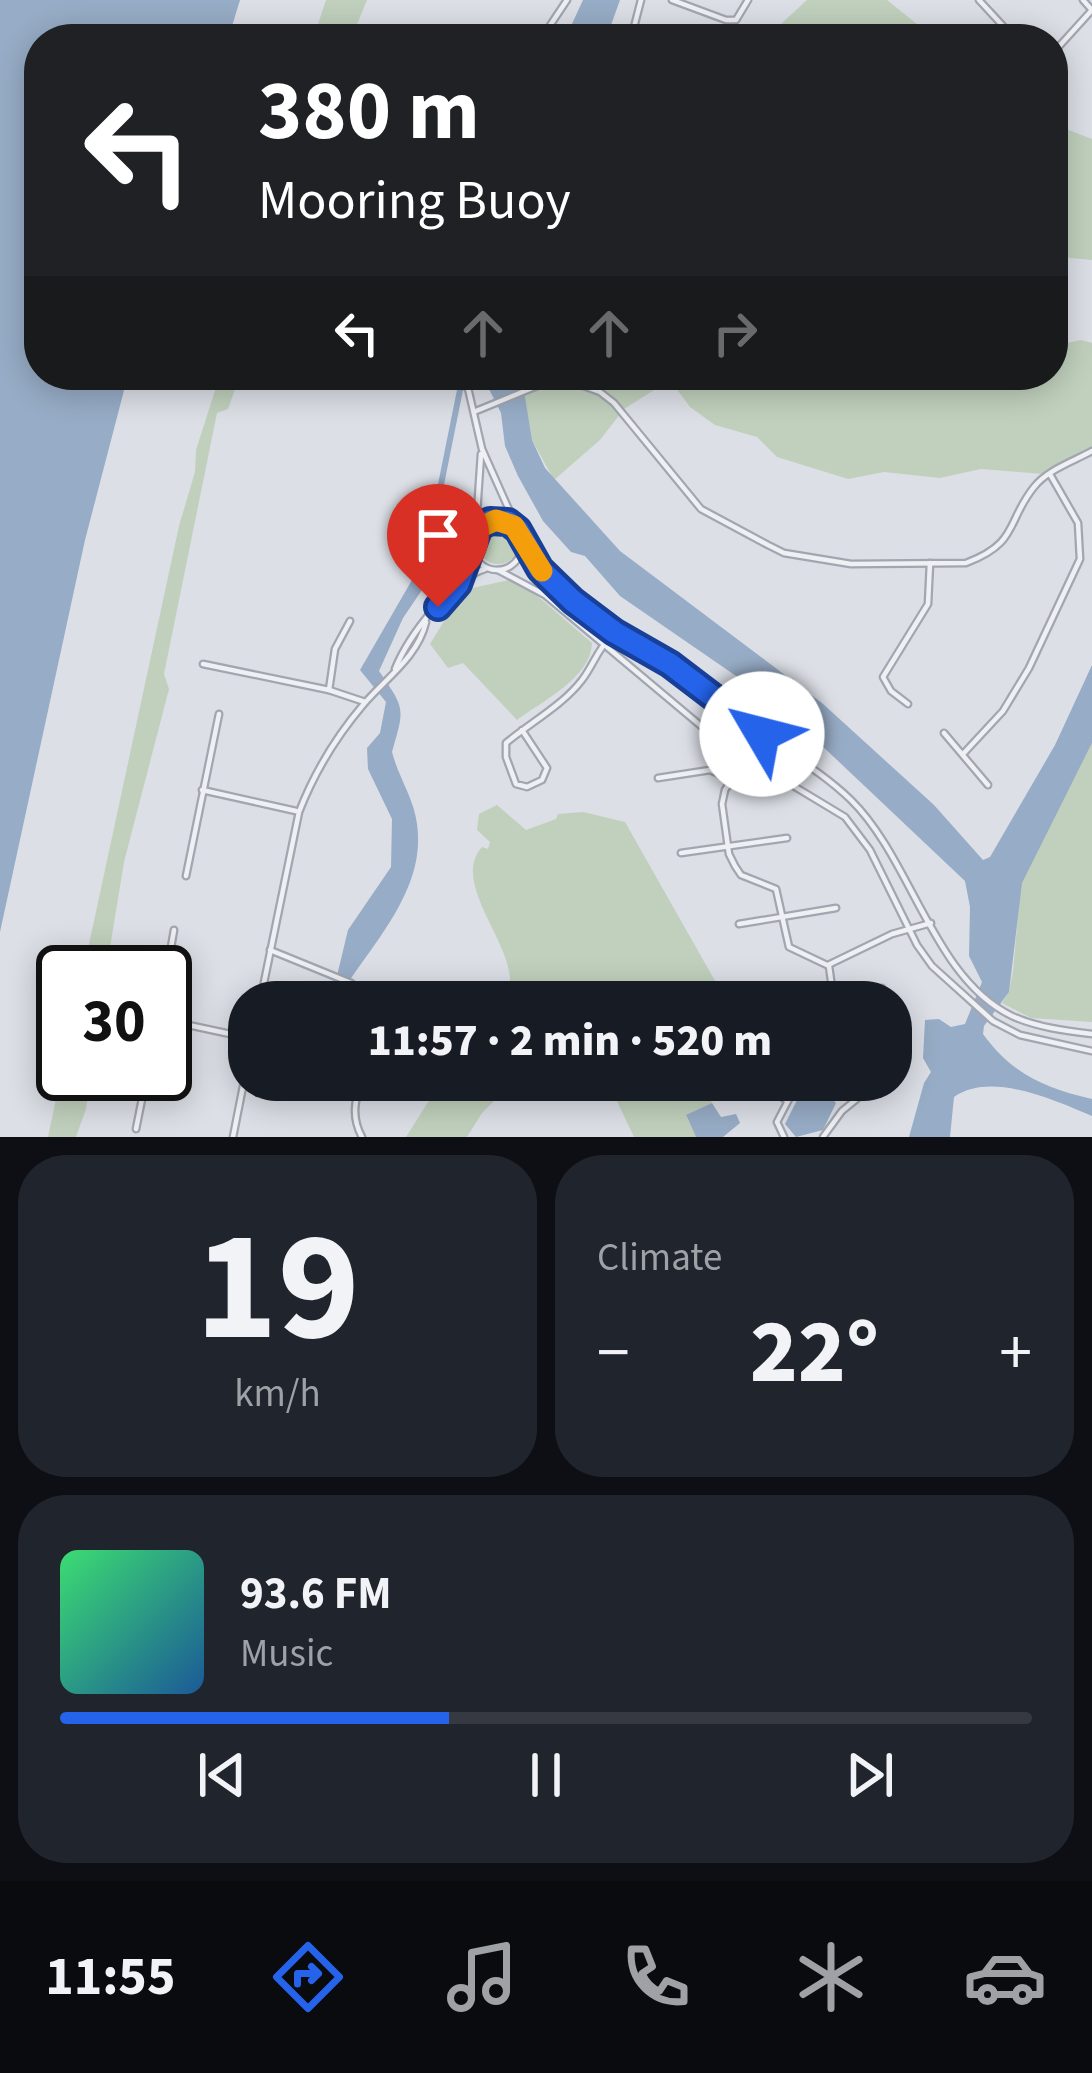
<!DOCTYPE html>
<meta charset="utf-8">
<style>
body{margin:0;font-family:"Source Sans 3",sans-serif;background:#20242c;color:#f1f3f6;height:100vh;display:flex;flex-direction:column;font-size:45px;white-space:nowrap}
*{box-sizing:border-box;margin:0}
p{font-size:39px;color:#9ea1a6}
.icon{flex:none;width:66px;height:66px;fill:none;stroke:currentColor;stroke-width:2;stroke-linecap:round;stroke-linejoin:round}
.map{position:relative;height:1137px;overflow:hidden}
.panel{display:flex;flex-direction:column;gap:18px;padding:18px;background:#0d0f14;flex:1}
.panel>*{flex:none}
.guide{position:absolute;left:24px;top:24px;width:1044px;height:366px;border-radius:48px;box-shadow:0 6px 30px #0003;background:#202124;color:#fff;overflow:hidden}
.speed{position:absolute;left:36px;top:945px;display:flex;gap:24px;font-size:60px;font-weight:700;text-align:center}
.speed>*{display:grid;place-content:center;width:156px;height:156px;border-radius:50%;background:#171b24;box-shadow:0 6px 30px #0003;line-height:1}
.speed .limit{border:6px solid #111;border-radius:18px;background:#fff;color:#111}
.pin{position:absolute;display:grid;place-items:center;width:102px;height:102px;color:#fff;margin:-123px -51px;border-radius:50% 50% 50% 0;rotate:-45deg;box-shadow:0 0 12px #0007}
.pin .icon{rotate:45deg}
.me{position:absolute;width:132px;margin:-66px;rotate:307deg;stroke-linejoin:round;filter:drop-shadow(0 0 9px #0008)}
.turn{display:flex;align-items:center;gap:42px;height:252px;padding:0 36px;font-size:54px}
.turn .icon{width:156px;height:156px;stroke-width:2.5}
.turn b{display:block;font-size:84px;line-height:102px}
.lanes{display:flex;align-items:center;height:114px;padding:0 36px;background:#0003;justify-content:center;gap:60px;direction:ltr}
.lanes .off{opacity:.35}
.big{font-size:90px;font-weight:800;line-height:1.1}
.panel .widget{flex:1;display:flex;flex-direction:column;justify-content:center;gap:18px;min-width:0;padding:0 42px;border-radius:48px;background:#20242c}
.panel .dial{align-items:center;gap:0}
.dial b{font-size:156px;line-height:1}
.song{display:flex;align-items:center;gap:36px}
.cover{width:144px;height:144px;border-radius:18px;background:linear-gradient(135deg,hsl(140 70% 55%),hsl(210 70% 35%))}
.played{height:12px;border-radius:6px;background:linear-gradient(90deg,#2563eb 40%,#363941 40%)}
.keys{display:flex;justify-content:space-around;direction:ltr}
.heat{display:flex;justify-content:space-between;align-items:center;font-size:66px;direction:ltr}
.panel .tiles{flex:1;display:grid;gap:18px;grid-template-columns:1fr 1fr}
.widget:last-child{grid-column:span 2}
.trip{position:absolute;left:228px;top:981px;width:684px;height:120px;border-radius:48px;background:#171b24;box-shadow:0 6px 30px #0003;font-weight:800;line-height:120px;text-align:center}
.dock{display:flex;height:192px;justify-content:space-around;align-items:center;background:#090b0e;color:#9ea1a6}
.dock .icon{width:84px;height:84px}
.dock .active{color:#2563eb}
.dock b{font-size:54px;color:#f1f3f6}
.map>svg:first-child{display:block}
</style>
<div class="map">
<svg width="1092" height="1137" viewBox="0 0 1092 1137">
<rect width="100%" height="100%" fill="#dcdfe6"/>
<g fill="#c1d0bd">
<path d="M326 0H367L351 39H313Z"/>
<path d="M807 0H887L928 33 943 39H774L781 24Z"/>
<path d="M1053 124 1092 139V260L1070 258 1053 249Z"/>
<path d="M1081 340 1092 343V448L1043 474 981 469 940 478 884 472 848 479 777 457 757 437 715 425 690 407 670 380 624 409 600 440 554 480 532 440 524 395 540 388 542 375H1053V346Z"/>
<path d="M220 375H240L228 409 217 413 164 674 169 689 124 862 106 972H83L179 526 195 472 196 450Z"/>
<circle cx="498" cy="543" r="21"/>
<path d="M509 580 534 593 592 643C591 678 542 701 517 720L463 663 448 668 430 644 463 590Z"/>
<path d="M1092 743V1022L1031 1018 1002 1003 1009 992 1013 971 1021 883Z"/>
<path d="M497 805 526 830 556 819 558 814 583 812 625 822 727 1002H503C535 962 445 888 482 847L488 849 490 842 477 830 479 814Z"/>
<path d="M63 1066V1074H91L86 1109 76 1137H48Z"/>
<path d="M442 1080H515L482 1113 467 1137H406Z"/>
<path d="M607 1080H703L712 1103 686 1116 696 1137H634Z"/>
</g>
<g fill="#97acc6">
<path d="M0 0H240L228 39H39V375H128L85 540 0 932Z"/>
<path d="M583 0H620L606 39H565Z"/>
<path d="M482 375H515L525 397 532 440 545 468 620 551 822 703 934 805 983 860 990 857 1055 745 1092 665V743L1022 883 1009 992 984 1026 983 1034C1012 1074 1045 1088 1092 1099V1116C1054 1100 991 1071 954 1097L950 1137H909L924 1083 931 1072 923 1058 925 1020 939 1019 951 1027 965 1024 982 982 969 956 970 907 965 881 781 707 620 596 585 556 571 552 543 521 518 476 505 446 501 413Z"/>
<path d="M427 554 433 560 426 571V584L403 618 379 671C405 709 405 707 392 752 398 776 414 799 417 824 427 893 367 948 336 1002H318L335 984 348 930 391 867 392 819 368 769 367 748 380 733 386 702 360 670Z"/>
<path d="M807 1080H829L826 1092 836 1103 823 1130 796 1137 785 1124Z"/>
<path d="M712 1103 721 1117 736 1114 740 1123 723 1137H696L686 1115Z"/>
</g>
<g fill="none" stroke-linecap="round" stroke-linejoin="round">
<path stroke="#97acc6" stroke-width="6" d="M427 554 460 390 475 375"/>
<g stroke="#a2a6b0" stroke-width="9">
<g id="street">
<path d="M672 0 726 20H736L748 0"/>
<path d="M979 0 1015 39"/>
<path d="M1083 0 1092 10"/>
<path d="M541 39 567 0"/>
<path d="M631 39 641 0"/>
<path d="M1053 53 1092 10"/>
<path d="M465 375 482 449 518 530"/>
<path d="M476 411 559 377 600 392 614 403 701 509 768 545 784 553 851 564 966 563C1019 543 1006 522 1034 487 1047 470 1074 461 1092 451"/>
<circle cx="497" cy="545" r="25"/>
<path d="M476 527 481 454"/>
<path d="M520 534C554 598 610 626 669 663 702 685 731 712 763 735 793 756 824 774 851 800 912 860 933 978 1012 1016 1036 1027 1066 1031 1092 1034"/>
<path d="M498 570 545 595 719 741 845 817 870 850 917 945 932 966 993 1021 1020 1035 1092 1051"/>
<path d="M460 578 470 549"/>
<path d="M203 664 329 690 365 702"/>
<path d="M395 669C408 637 451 579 485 569"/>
<path d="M329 690 335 649 350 621"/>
<path d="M908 704 891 691 883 677 928 604 930 563"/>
<path d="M522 730 547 768 542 780 527 787 516 784 506 757V743C530 723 563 705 582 680 594 664 597 650 614 632"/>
<path d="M761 733 725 790 722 804 729 854 735 866 741 875 776 889 789 947 829 966 834 1002"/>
<path d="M944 733 988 785"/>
<path d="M964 753 1003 711 1029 668 1080 559 1078 523 1051 476"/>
<path d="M658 778 710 770 731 779"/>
<path d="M202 790 296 811"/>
<path d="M681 853 787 838"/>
<path d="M186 876 219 714"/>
<path d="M739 924 836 908"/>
<path d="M270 950 351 983 370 1002"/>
<path d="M828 965 892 934 931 923"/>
<path d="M165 982 174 930"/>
<path d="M781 999 882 988"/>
<path d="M260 1002 299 812C315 771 335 738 363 705 385 679 418 657 426 622"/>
<path d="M165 1020 249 1038"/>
<path d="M361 1080C355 1101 351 1117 362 1137"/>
<path d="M755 1080 786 1100"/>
<path d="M136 1129 147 1074"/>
<path d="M233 1137 249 1056"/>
<path d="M784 1137 777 1122 799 1080"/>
<path d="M823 1137 842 1111 880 1080"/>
</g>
</g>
<use href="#street" stroke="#eff0f4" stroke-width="4.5"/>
</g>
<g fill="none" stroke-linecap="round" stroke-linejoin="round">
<g stroke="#184099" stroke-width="30">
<path id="route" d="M438 607 458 584 479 527 490 521 508 522 518 530 540 569 573 601 614 632 670 664 762 734"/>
</g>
<use href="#route" stroke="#2563eb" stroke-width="21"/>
<path stroke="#f59e0b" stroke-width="21" d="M479 528 496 520 514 526 542 571"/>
</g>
</svg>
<div class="speed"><div class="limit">30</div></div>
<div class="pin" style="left:438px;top:607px;background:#d93025"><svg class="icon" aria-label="arrive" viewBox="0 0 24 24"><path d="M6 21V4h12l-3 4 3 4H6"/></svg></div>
<svg class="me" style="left:762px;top:734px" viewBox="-20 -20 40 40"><circle r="19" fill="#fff"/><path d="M0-13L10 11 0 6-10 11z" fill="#2563eb"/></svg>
<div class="trip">11:57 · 2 min · 520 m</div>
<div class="guide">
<div class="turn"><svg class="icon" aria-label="left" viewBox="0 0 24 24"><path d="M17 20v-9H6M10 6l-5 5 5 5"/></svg><div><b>380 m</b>Mooring Buoy</div></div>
<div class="lanes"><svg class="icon" aria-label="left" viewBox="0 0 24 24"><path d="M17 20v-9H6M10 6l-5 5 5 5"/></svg><svg class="icon off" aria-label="ahead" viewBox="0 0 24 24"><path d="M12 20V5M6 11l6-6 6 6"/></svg><svg class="icon off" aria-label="ahead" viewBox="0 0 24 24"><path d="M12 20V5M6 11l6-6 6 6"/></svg><svg class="icon off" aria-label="right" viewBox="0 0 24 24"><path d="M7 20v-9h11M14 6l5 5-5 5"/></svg></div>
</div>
</div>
<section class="panel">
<div class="tiles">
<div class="widget dial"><b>19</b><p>km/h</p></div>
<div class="widget"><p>Climate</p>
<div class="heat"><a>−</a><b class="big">22°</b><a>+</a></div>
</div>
<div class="widget">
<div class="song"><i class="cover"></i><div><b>93.6 FM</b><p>Music</p></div></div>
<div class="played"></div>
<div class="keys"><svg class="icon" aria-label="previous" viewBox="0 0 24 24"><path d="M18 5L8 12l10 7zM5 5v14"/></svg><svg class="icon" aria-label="pause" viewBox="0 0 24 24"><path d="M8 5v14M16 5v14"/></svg><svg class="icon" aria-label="next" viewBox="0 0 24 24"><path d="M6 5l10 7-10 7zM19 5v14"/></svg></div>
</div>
</div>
</section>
<nav class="dock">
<b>11:55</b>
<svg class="icon active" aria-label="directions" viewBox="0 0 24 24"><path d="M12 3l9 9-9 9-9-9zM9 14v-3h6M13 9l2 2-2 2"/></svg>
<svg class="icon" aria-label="music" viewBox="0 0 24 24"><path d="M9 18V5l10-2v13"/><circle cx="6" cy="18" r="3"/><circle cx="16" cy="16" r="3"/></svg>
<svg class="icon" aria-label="phone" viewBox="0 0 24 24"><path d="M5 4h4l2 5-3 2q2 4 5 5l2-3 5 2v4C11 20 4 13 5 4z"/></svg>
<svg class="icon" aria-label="climate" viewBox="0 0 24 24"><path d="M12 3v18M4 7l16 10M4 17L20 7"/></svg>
<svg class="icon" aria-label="car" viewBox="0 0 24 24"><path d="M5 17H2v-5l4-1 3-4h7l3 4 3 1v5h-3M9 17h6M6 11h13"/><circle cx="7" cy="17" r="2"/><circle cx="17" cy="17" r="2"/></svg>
</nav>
